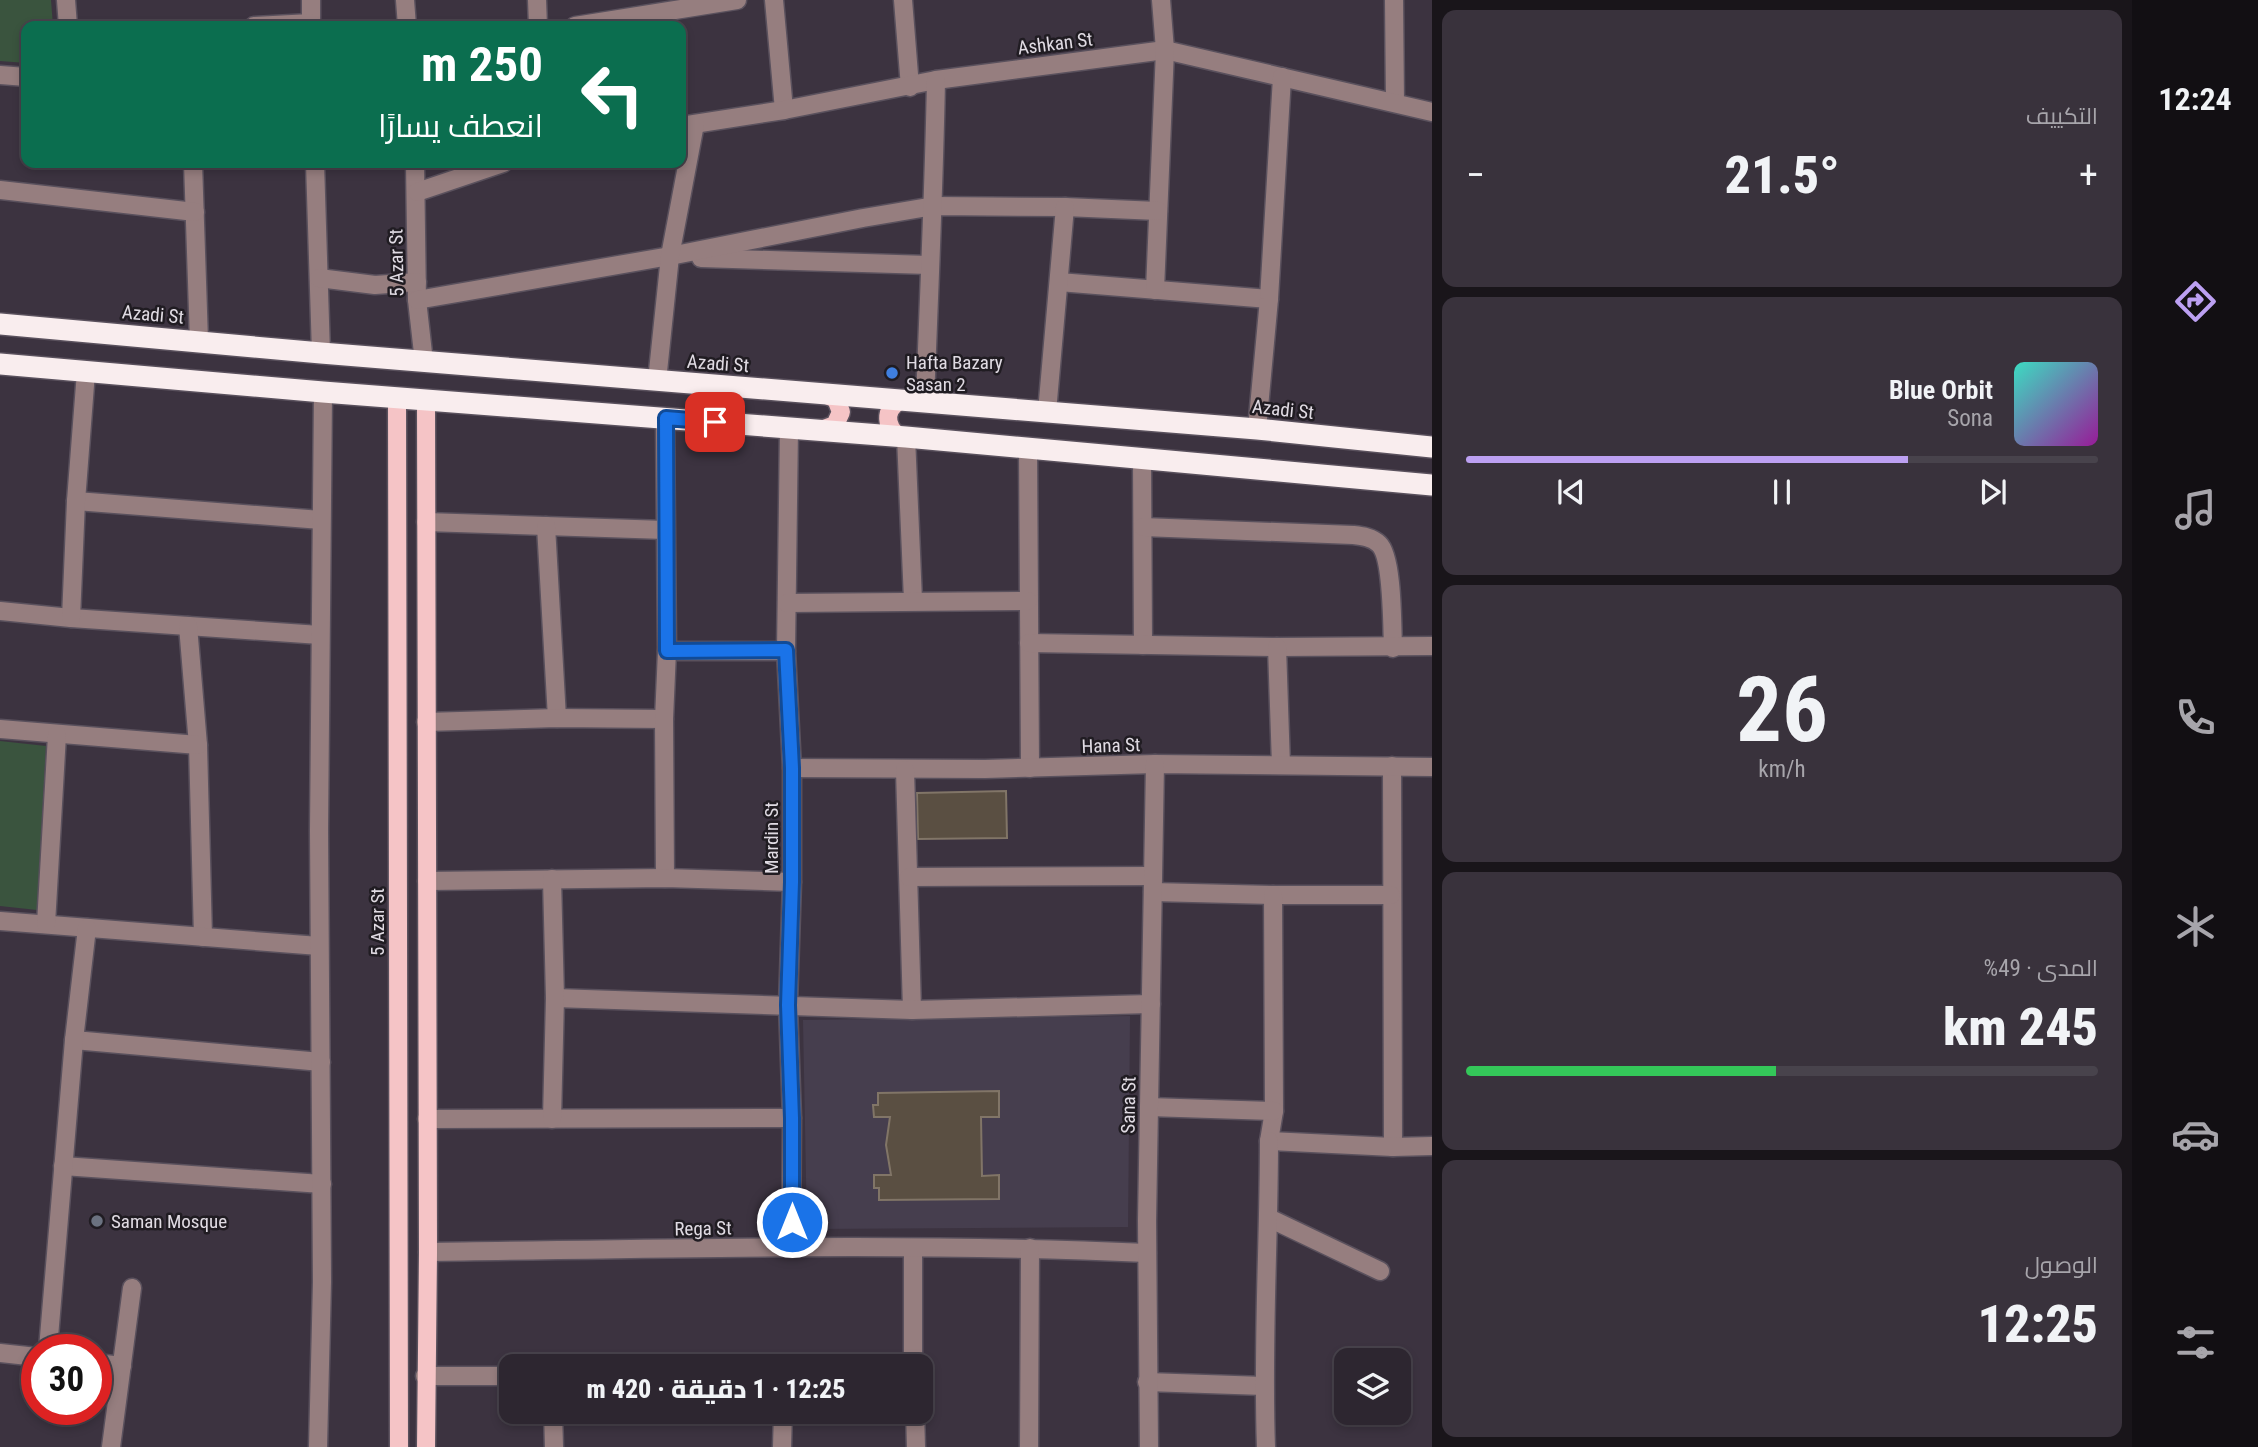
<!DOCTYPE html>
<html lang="ar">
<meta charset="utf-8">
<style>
body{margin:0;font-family:"Roboto Condensed",Cairo,sans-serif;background:#39323c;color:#f1f3f6;direction:rtl;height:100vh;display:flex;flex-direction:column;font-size:26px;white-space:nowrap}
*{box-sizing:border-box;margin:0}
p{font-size:23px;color:#a7a5ab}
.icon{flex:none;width:38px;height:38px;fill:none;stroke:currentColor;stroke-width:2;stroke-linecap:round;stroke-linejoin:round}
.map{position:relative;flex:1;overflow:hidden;direction:ltr}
.sheet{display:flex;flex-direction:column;gap:10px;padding:10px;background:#19151a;width:700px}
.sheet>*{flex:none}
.banner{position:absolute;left:21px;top:21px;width:665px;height:147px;border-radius:14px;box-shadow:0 4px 10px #0003,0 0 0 2px #48434c;direction:rtl;background:#0b6e4f;color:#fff;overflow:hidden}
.buttons{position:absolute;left:1334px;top:1348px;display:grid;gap:14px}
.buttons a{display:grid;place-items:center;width:77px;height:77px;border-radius:14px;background:#2d2630;box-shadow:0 4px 10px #0003,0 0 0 2px #48434c;font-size:35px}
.speed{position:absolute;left:21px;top:1334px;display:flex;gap:14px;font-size:35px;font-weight:700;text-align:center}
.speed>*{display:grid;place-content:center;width:91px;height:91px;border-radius:50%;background:#2d2630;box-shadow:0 4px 10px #0003,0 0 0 2px #48434c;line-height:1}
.speed .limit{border:10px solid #d22;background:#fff;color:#111}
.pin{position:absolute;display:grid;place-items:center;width:60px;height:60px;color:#fff;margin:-30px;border-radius:14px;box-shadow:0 4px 10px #0006}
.me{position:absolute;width:77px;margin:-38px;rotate:0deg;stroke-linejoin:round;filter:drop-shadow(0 0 5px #0008)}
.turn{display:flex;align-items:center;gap:24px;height:147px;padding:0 28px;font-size:32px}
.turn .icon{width:91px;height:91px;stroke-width:2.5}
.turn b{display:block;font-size:49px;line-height:60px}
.big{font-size:52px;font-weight:800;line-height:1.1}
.sheet .widget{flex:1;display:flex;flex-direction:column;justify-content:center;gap:10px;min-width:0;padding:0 24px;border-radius:14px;background:#39323c}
.sheet .dial{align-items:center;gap:0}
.dial b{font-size:91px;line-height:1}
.song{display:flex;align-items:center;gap:21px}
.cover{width:84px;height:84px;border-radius:10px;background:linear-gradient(135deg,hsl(170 70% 55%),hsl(300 70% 35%))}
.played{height:7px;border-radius:4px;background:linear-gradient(90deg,#bca0f2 70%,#48434c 70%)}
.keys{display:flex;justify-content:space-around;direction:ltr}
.heat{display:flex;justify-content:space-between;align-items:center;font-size:38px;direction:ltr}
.charge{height:10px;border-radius:5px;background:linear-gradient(90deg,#34c759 49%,#48434c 0)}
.trip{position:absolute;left:499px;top:1354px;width:434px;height:70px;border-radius:14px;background:#2d2630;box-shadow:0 4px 10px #0003,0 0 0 2px #48434c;font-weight:800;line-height:70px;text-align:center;direction:rtl}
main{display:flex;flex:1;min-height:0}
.menu{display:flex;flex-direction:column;width:126px;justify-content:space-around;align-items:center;background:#120f13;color:#a7a5ab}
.menu .icon{width:49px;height:49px}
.menu .active{color:#bca0f2}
.menu b{font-size:32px;color:#f1f3f6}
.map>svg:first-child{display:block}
</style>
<main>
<nav class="menu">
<b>12:24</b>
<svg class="icon active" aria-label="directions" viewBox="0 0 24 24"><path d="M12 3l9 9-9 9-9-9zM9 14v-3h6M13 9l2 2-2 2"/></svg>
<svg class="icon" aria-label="music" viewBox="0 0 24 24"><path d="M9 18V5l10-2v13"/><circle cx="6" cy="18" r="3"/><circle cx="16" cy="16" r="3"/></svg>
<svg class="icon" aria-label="phone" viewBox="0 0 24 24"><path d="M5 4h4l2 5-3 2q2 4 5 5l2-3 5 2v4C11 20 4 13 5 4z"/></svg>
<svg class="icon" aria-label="climate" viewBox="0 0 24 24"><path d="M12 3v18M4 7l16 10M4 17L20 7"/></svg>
<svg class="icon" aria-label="car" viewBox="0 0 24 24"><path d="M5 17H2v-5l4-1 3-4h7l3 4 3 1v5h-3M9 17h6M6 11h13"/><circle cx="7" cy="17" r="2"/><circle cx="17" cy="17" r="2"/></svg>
<svg class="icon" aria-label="filters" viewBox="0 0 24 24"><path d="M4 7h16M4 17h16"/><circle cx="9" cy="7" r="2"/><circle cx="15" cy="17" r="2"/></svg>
</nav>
<section class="sheet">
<div class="widget"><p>التكييف</p>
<div class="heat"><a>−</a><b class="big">21.5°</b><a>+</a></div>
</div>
<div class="widget">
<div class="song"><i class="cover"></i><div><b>Blue Orbit</b><p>Sona</p></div></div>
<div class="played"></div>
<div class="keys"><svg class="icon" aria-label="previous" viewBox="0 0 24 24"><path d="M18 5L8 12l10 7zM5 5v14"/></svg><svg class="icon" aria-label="pause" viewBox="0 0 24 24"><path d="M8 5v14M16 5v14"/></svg><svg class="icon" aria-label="next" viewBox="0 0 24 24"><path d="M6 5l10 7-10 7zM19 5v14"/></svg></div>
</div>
<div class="widget dial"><b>26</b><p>km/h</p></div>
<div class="widget"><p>المدى · 49%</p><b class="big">245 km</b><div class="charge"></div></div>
<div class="widget"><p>الوصول</p><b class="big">12:25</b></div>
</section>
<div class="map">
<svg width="1432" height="1447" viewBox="0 0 1432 1447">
<rect width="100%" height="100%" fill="#3c3340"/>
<path fill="#463e4e" d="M1130 1016 1128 1227 807 1229 803 1020Z"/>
<g fill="#3a543e">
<path d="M0 0H51L53 26H26V63L0 61Z"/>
<path d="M0 741 46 746 37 910 0 906Z"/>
</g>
<g fill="#5a4f42" stroke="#817567" stroke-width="2">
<path d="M1006 791 1007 838 918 839 917 793Z"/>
<path d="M999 1091V1117H981L982 1176 999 1175V1199L879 1200V1188H874V1175H891L886 1145 890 1117H874L873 1105H878V1093Z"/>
</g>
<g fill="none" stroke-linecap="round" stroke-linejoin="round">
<g stroke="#5a515d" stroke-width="21">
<g id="minor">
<path d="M66 0 68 26"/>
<path d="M311 0V26"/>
<path d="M405 0 407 26"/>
<path d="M537 0 538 26"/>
<path d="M774 0 784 110"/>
<path d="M903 0 910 87"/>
<path d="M1394 0 1395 102"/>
<path d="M254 26 311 23"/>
<path d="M575 26 737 0"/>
<path d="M0 75 26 77"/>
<path d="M681 126 784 110 936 80 1165 50 1432 112"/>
<path d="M193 163 199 341"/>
<path d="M315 163 321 353"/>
<path d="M415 163 417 300 424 362"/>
<path d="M0 190 195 212"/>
<path d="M417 192 503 163"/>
<path d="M701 258 929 265"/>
<path d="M319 278 375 285 417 282"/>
<path d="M1059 282 1269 299"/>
<path d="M1155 290 1165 50 1161 0"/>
<path d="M417 300 670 256 863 218 934 206 1065 207 1158 211"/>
<path d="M657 381 670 256 695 124"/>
<path d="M925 401C929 294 934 187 936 80"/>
<path d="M1047 412 1065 207"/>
<path d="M789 428 786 651 792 768V882L788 1005 792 1118 791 1248"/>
<path d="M1257 429 1269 299 1282 77"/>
<path d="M906 437 913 600"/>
<path d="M1028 447 1030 768"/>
<path d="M1142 459 1143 645"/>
<path d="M76 501 321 520"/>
<path d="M426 522 665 530"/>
<path d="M546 526 557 718"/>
<path d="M1143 527 1353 535C1362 536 1372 537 1379 544 1393 557 1392 627 1393 648"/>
<path d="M787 603 1028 601"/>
<path d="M0 611 71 618 320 635"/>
<path d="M71 618 76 501 86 372"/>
<path d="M188 626 198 745 203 937"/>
<path d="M1029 643 1277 647 1432 646"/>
<path d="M1277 647 1281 765"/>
<path d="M667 651H786"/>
<path d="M426 722 557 718 664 719"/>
<path d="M0 729 198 745"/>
<path d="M1392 766 1393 1147"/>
<path d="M792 768 985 769 1155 764 1432 767"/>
<path d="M905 770 912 1010"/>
<path d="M909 877 1152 876"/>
<path d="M665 878 664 719 667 651 665 418"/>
<path d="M427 881 665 878 792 882"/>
<path d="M1153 892 1273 895H1391"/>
<path d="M1273 895 1274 1111 1269 1141 1393 1147 1432 1146"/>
<path d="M0 921 319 946"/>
<path d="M46 924 57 735"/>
<path d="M555 998 912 1010 1151 1004"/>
<path d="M74 1040 321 1062"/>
<path d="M1149 1107 1274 1111"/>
<path d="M427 1119 792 1118"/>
<path d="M552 1119 555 998 552 879"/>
<path d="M63 1166 322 1184"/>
<path d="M1269 1218 1380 1271"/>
<path d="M913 1248V1367"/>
<path d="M428 1252C667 1249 908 1242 1147 1253"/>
<path d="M48 1349 74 1040 87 928"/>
<path d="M0 1353 37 1357"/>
<path d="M96 1363 122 1366"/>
<path d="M425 1376H511"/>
<path d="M1147 1382 1264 1386"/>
<path d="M553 1412 554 1447"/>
<path d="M915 1412 916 1447"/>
<path d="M111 1447 132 1288"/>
<path d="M318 1447 322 1282 319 831 323 392"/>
<path d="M782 1447 783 1412"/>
<path d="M1029 1447 1030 1248"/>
<path d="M1149 1447 1147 1221 1155 764"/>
<path d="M1266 1447C1262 1345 1269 1243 1269 1141"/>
</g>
</g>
<g stroke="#5a515d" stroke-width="21">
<g id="major">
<path d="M397 397 399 1447"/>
<path d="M821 430 835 425 841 412 836 399 822 393"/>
<path d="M900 437C883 426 884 405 905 399"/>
<path d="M426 1447 428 1252 426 399"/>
</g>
</g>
<g stroke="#5a515d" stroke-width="24">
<g id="highway">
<path d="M0 324 321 353 1257 429 1432 447"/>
<path d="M0 364 323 392 906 437 1432 485"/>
</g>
</g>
<use href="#minor" stroke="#967e7f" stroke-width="18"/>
<use href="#major" stroke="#f5c4c6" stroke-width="18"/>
<use href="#highway" stroke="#f9edee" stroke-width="21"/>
</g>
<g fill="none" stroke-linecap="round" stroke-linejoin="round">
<g stroke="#114b97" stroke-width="18">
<path id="route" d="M715 422 666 418 667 651 786 650 792 768V882L788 1005 792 1118V1222"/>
</g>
<use href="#route" stroke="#1a73e8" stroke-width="12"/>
</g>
<circle fill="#3f7fe0" stroke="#201c22" stroke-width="2.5" cx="892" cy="373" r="7"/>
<circle fill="#6b7280" stroke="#201c22" stroke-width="2.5" cx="97" cy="1221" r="7"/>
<g text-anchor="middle" stroke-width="5" stroke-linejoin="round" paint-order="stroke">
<g font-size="19" fill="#e0dbe3" stroke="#201c22">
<text transform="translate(1055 43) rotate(-7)" y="7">Ashkan St</text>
<text transform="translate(396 263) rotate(-91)" y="7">5 Azar St</text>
<text transform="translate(153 314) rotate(5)" y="7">Azadi St</text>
<text transform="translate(718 363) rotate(4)" y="7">Azadi St</text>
<text transform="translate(1283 409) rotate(6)" y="7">Azadi St</text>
<text transform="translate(1111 745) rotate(-2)" y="7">Hana St</text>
<text transform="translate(771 838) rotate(-90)" y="7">Mardin St</text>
<text transform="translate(377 922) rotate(-90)" y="7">5 Azar St</text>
<text transform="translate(1128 1105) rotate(-89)" y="7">Sana St</text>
<text transform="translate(703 1228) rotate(-1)" y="7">Rega St</text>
</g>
<g font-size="19" fill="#e0dbe3" stroke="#201c22" text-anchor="start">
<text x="906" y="369">Hafta Bazary<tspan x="906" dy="22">Sasan 2</tspan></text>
<text x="111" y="1228">Saman Mosque</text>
</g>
</g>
</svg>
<div class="buttons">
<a><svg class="icon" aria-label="layers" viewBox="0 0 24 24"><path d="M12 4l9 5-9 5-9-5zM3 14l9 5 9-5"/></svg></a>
</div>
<div class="speed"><div class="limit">30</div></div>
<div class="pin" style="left:715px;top:422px;background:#d93025"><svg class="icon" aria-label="arrive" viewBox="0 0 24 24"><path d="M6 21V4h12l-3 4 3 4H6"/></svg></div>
<svg class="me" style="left:792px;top:1222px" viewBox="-20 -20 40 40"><circle r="17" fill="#1a73e8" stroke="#fff" stroke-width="3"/><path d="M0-11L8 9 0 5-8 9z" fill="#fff"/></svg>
<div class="trip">12:25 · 1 دقيقة · 420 m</div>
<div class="banner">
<div class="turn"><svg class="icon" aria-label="left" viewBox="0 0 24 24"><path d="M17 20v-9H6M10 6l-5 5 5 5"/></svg><div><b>250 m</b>انعطف يسارًا</div></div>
</div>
</div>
</main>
